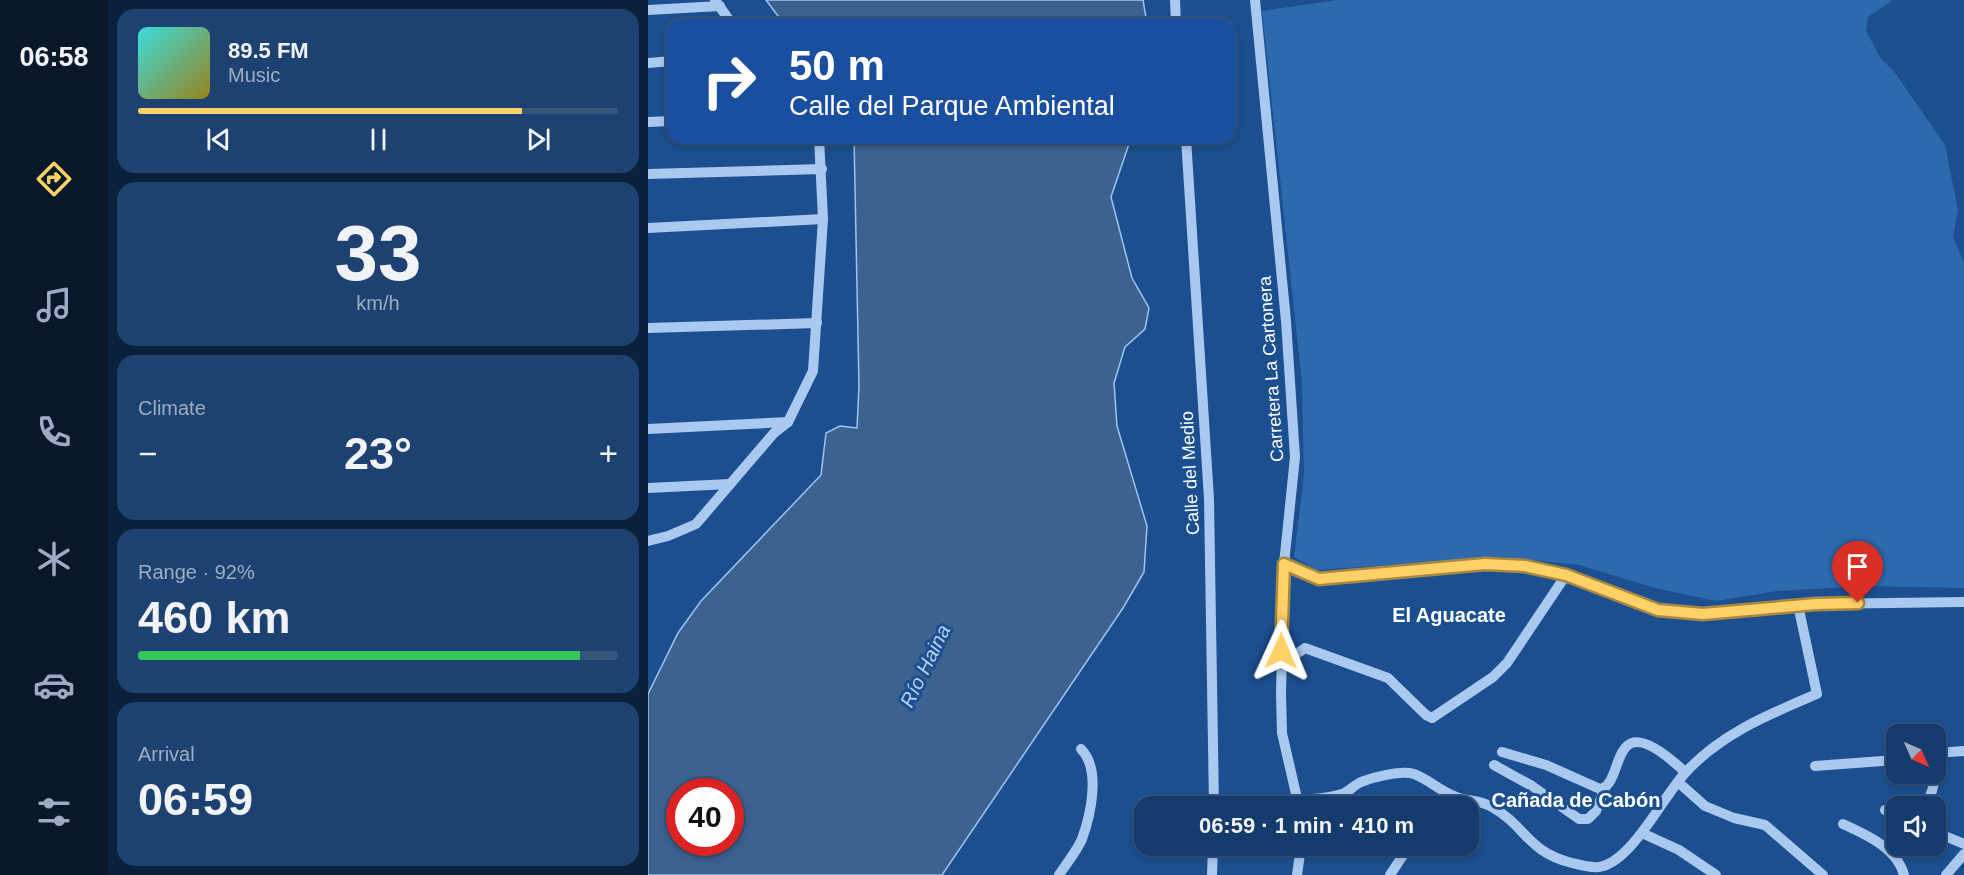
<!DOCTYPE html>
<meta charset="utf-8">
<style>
body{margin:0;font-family:Helvetica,sans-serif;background:#1d4271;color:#f1f3f6;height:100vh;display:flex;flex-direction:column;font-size:22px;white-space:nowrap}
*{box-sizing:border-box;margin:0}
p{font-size:20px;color:#9dadc1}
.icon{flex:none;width:33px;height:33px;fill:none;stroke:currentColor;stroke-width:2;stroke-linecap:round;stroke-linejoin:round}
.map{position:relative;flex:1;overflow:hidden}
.side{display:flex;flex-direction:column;gap:9px;padding:9px;background:#0b203b;width:540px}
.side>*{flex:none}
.banner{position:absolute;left:18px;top:18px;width:570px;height:126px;border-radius:18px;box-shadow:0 3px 9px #0003,0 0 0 2px #33557e;background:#1a4fa0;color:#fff;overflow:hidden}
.needle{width:39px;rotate:135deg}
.tools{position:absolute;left:1238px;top:724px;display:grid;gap:12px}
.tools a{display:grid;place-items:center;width:60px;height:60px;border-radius:12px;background:#143b6b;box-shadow:0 3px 9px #0003,0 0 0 2px #33557e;font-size:30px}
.speed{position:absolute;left:18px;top:778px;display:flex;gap:12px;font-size:30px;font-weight:700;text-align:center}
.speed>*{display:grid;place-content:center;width:78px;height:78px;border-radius:50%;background:#143b6b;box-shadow:0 3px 9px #0003,0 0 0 2px #33557e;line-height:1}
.speed .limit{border:9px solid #d22;background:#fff;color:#111}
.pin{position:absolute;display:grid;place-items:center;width:51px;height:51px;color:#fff;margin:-62px -26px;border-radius:50% 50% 50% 0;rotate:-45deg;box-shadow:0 0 6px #0007}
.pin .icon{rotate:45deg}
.me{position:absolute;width:66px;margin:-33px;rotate:1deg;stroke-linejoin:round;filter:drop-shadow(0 0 4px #0008)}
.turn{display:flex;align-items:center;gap:21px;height:126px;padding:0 24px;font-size:27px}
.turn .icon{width:78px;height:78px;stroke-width:2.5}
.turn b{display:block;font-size:42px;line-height:51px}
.big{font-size:45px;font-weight:600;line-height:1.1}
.side .card{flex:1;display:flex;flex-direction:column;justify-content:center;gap:9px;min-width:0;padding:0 21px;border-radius:18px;background:#1d4271}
.side .dial{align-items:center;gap:0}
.dial b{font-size:78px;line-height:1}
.song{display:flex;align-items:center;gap:18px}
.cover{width:72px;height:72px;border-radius:9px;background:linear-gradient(135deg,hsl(180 70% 55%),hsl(50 70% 35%))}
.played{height:6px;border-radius:3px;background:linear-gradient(90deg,#ffd166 80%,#33557e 80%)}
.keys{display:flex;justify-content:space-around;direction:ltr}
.heat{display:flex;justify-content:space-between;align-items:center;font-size:33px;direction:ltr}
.charge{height:9px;border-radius:4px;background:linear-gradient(90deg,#34c759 92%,#33557e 0)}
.trip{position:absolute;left:486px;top:796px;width:345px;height:60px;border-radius:18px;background:#143b6b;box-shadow:0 3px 9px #0003,0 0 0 2px #33557e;font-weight:600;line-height:60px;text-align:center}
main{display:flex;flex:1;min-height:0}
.dock{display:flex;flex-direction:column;width:108px;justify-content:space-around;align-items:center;background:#08182b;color:#9dadc1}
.dock .icon{width:42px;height:42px}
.dock .selected{color:#ffd166}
.dock b{font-size:27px;color:#f1f3f6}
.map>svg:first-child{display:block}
</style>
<main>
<nav class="dock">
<b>06:58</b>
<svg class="icon selected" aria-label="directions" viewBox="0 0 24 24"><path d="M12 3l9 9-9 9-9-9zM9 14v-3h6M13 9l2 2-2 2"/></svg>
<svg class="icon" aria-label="music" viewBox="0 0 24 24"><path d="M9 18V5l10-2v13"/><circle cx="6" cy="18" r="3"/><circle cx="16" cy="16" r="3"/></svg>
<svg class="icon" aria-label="phone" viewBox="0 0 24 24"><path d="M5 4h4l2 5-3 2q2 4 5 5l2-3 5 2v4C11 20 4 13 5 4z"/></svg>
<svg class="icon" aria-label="climate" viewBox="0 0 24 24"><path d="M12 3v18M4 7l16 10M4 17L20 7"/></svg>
<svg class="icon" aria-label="car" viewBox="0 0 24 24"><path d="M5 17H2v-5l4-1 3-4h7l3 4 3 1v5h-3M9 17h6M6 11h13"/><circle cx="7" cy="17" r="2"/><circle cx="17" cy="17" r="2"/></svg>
<svg class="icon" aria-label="filters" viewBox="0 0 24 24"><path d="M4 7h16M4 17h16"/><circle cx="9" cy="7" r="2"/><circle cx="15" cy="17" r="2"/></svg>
</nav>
<section class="side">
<div class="card">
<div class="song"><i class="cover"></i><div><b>89.5 FM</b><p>Music</p></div></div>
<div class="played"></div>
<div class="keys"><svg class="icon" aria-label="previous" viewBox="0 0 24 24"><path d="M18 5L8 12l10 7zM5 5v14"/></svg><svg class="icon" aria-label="pause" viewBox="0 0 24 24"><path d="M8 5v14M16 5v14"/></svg><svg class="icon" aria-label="next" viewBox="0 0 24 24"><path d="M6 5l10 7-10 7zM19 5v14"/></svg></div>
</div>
<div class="card dial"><b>33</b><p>km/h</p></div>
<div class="card"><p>Climate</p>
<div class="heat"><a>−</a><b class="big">23°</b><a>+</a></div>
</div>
<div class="card"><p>Range · 92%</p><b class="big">460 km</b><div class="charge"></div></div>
<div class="card"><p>Arrival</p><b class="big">06:59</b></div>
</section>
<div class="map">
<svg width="1316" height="875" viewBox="0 0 1316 875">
<rect width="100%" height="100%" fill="#1b4f8f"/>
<path fill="#2e69ad" d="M690 0H1245L1220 17 1218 31 1233 59 1245 70 1297 145 1310 210 1305 237 1316 262V588L1219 586 1129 591 1068 601 1007 588 931 565 853 557 669 570 646 557 656 475 654 383 614 11Z"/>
<g fill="#3c6290" stroke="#9cc4f0" stroke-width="1.5" fill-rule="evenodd">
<path d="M118 0H495L499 24H136Z"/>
<path d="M206 138H483L463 197 484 278 501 308 497 329 477 347 466 383 469 426 499 526 496 572 475 608 294 875H0V694L30 633 53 601 173 475 178 433 192 426 209 428 211 386ZM32 792H82V843H32Z"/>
</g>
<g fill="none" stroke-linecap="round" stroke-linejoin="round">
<g stroke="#a9c9ee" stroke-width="10">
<path d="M67 0 84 24"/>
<path d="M527 0 528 24"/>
<path d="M607 0 638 321 647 457 636 564 633 694 634 733 651 807"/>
<path d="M0 10 72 6"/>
<path d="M0 63 24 61"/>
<path d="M0 122 24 121"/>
<path d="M538 138 561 499 566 807"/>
<path d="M0 174 174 169"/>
<path d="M0 228 175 219"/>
<path d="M0 328 169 323"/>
<path d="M0 429 140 422"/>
<path d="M0 488 82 484"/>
<path d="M0 541 20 536 48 524 126 433 140 422 165 371 175 219 171 138"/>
<path d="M636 564 671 579 837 564 877 566 918 575 1010 610 1055 614 1168 604 1316 602"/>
<path d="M633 665 657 648 740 678 778 715 784 718 845 677 859 663 918 575"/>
<path d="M854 752 898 765 952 789C979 784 958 698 1037 772"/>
<path d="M1287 753 1316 751"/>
<path d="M846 765 884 786 931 819H940L948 811 957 788"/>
<path d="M1167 766 1248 760"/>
<path d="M1030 782 1057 806 1086 818 1117 825 1175 875"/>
<path d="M649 800C665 799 680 799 694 794 701 792 706 785 713 782 726 777 753 770 766 774 780 779 792 791 806 796 819 802 831 799 844 807 879 827 878 851 924 863 932 865 943 868 951 867 984 862 1015 796 1038 772 1074 733 1122 714 1169 694L1150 605"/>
<path d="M1277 807 1284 791 1293 752"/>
<path d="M1237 810 1248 815"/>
<path d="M1195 824C1219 835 1249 848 1256 875"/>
<path d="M1287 832 1316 844"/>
<path d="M994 833 1031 850 1068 875"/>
<path d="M411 875C418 864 429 851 434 839 443 814 453 769 433 749"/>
<path d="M564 875 565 846"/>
<path d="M649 875 653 846"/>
<path d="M742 875 761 846"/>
<path d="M1298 875 1316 854"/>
</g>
</g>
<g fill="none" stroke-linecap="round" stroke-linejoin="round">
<g stroke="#a68842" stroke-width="15">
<path id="route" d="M633 651 636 564 671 579 837 564 877 566 918 575 1010 610 1055 614 1168 604 1210 603"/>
</g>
<use href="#route" stroke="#ffd166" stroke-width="10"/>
</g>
<g text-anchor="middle" stroke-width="6" stroke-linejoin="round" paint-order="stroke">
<g font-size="18" fill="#fff" stroke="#1b4f8f">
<text transform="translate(623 369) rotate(-94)" y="6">Carretera La Cartonera</text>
<text transform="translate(542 473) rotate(-93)" y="6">Calle del Medio</text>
</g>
<g font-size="20" font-weight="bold" fill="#fff" stroke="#1b4f8f">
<text x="801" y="622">El Aguacate</text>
<text x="928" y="807">Cañada de Cabón</text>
</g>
<g font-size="20" font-style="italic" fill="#b5d3f5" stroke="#1b4f8f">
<text transform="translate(277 666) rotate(-64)" y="7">Río Haina</text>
</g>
</g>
</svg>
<div class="tools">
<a><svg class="needle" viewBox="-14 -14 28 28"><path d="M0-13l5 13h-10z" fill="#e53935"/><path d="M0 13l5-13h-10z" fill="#9dadc1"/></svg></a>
<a><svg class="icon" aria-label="sound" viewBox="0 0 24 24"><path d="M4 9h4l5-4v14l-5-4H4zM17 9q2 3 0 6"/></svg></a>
</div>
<div class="speed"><div class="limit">40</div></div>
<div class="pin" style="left:1210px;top:603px;background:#d93025"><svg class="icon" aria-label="arrive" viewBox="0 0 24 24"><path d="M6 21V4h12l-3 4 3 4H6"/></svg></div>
<svg class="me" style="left:633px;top:651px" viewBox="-20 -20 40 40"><path d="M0-17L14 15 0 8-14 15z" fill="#ffd166" stroke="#fff" stroke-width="4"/></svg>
<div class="trip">06:59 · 1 min · 410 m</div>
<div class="banner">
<div class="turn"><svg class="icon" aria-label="right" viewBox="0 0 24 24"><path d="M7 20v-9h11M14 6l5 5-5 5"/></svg><div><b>50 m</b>Calle del Parque Ambiental</div></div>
</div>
</div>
</main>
